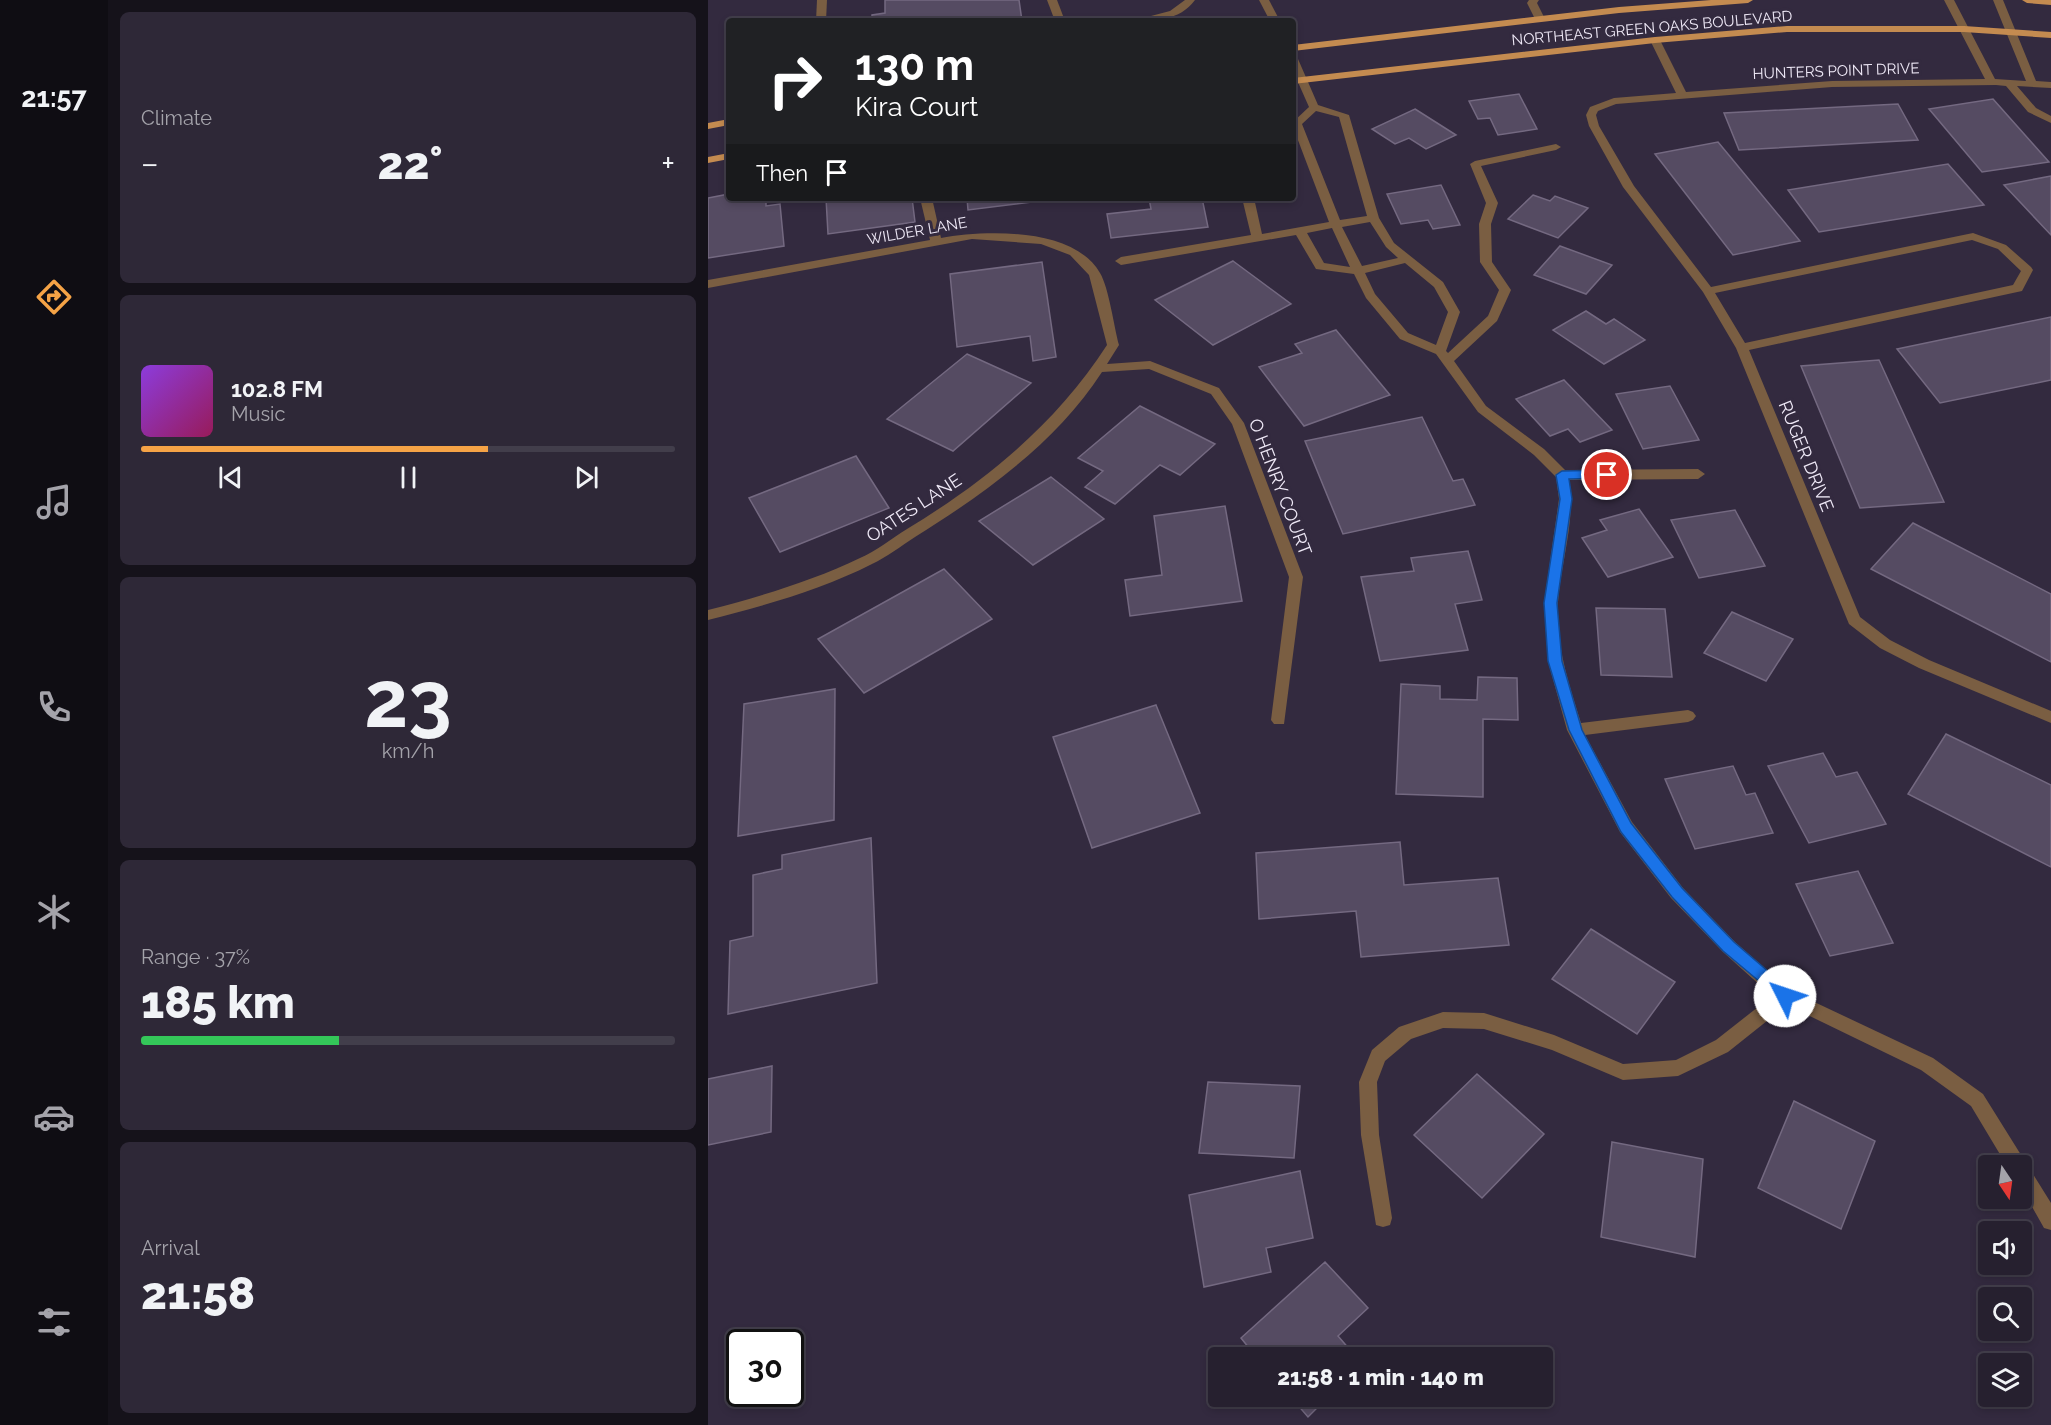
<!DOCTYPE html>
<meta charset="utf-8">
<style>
body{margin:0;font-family:Raleway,sans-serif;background:#2e2837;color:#f1f3f6;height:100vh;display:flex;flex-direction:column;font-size:22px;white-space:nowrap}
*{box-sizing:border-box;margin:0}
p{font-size:20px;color:#a4a3aa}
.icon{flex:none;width:33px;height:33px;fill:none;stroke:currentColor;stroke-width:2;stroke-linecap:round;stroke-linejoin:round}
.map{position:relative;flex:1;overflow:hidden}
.panel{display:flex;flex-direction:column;gap:12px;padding:12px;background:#15121a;width:600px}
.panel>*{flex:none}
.top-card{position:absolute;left:18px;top:18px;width:570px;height:183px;border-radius:6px;box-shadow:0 3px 9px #0003,0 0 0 2px #423e4b;background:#202124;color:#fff;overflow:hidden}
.needle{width:39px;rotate:167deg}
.tools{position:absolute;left:1270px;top:1155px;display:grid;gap:12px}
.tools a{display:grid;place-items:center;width:54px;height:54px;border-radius:6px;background:#26202f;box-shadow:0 3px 9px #0003,0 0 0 2px #423e4b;font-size:30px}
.speed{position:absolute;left:18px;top:1329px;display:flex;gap:12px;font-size:30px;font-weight:700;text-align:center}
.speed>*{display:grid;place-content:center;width:78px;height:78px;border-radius:50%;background:#26202f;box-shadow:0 3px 9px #0003,0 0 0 2px #423e4b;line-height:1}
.speed .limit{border:3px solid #111;border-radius:9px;background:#fff;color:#111}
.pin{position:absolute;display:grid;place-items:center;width:51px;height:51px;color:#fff;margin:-26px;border:3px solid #fff;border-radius:50%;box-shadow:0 2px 6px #0007}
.me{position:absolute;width:66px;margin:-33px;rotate:311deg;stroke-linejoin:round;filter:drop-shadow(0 0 4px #0008)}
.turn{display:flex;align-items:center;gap:21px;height:126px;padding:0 30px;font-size:27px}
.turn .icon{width:78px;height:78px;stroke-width:2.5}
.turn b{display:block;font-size:42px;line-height:51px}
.then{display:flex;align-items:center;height:57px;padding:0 30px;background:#0003;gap:12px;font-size:22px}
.big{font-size:45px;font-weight:800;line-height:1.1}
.panel .tile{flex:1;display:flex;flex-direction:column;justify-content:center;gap:9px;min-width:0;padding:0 21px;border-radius:9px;background:#2e2837}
.panel .dial{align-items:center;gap:0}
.dial b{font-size:78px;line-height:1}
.song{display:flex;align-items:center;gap:18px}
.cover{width:72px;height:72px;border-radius:9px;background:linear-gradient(135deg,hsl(270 70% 55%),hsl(330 70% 35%))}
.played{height:6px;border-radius:3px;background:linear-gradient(90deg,#f5a346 65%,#423e4b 65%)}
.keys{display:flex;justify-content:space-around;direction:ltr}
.heat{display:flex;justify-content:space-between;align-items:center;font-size:33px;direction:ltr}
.charge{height:9px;border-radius:4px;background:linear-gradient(90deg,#34c759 37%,#423e4b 0)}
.trip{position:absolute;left:500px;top:1347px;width:345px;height:60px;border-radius:6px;background:#26202f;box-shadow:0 3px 9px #0003,0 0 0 2px #423e4b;font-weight:800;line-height:60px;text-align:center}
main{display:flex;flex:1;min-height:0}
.dock{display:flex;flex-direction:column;width:108px;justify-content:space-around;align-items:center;background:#0f0d13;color:#a4a3aa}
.dock .icon{width:42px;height:42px}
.dock .active{color:#f5a346}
.dock b{font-size:27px;color:#f1f3f6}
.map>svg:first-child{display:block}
</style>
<main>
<nav class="dock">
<b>21:57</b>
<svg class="icon active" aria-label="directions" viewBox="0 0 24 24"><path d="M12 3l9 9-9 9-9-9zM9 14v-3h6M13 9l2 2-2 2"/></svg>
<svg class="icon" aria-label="music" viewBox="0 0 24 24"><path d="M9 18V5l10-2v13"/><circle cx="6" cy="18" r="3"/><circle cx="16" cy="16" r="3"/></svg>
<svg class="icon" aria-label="phone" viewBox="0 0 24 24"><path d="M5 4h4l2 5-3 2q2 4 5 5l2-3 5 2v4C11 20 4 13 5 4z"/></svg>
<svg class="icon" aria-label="climate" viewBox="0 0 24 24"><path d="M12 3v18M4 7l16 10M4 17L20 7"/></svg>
<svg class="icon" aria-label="car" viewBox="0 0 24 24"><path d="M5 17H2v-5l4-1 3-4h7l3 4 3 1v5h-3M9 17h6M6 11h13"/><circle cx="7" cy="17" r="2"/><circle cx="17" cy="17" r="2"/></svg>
<svg class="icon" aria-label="filters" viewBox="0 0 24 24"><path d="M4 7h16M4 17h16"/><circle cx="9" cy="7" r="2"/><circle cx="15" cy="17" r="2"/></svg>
</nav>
<section class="panel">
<div class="tile"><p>Climate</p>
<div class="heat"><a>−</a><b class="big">22°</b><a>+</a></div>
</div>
<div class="tile">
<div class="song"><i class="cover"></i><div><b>102.8 FM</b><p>Music</p></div></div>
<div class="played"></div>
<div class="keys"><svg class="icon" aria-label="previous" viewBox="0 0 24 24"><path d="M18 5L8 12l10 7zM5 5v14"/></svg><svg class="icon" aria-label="pause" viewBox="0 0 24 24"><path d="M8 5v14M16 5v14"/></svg><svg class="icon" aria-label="next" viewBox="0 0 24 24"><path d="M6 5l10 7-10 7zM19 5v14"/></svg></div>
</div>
<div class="tile dial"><b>23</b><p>km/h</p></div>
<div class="tile"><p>Range · 37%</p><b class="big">185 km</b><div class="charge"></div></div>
<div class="tile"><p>Arrival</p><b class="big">21:58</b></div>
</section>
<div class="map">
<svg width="1343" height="1425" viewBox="0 0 1343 1425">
<rect width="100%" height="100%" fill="#332a3f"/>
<g fill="#554b62" stroke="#746981" stroke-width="1.5">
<path d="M177 0H311L314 21H164V15L177 13Z"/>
<path d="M811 94 829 129 790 135 782 118 770 119 761 101Z"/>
<path d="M1285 99 1341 162 1274 172 1221 109Z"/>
<path d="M1190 104 1210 140 1031 150 1016 113Z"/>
<path d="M707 109 748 135 718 149 701 138 687 144 664 129Z"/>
<path d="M1010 142 1092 241 1025 255 947 154Z"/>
<path d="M1240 164 1276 205 1111 232 1080 190Z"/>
<path d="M1343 176V235L1296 185Z"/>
<path d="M733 185 752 225 725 229 720 220 693 224 679 194Z"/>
<path d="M21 194V198H58V206L72 204 76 246 0 258V198Z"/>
<path d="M825 195 842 201 847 196 880 208 850 238 800 219Z"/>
<path d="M118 198H204L207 222 120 234Z"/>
<path d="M259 198H331V201L260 210Z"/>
<path d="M441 198H494L500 227 403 238 399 214 443 209Z"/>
<path d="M852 246 904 265 878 294 826 275Z"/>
<path d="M525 261 583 304 505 345 447 300Z"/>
<path d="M334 262 348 357 325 361 322 336 249 347 242 274Z"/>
<path d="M878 311 898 324 906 319 937 340 896 364 845 330Z"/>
<path d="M1343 317V380L1232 403 1189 349Z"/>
<path d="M628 330 682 395 596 426 551 367 594 353 587 344Z"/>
<path d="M259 354 323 383 245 451 179 419Z"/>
<path d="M1171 360 1236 502 1152 508 1093 366Z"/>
<path d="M856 380 904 430 872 442 860 429 842 436 808 399Z"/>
<path d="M962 386 991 440 935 449 908 394Z"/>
<path d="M432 406 507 444 472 475 452 465 407 504 377 487 395 471 370 458Z"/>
<path d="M714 417 745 481 755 479 767 505 635 534 597 441Z"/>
<path d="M148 456 181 508 72 552 41 498Z"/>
<path d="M343 477 396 519 325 565 271 521Z"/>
<path d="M517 506 534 601 422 616 417 580 454 575 446 516Z"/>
<path d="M931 509 965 557 900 577 874 538 899 530 892 520Z"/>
<path d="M1027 510 1057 566 991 578 963 520Z"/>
<path d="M1205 523 1343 594V662L1163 569Z"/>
<path d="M760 551 774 600 747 604 760 650 672 661 653 577 706 571 703 558Z"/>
<path d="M236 569 284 619 156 693 110 639Z"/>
<path d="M888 608 957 609 964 677 893 675Z"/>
<path d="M1024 612 1085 639 1058 681 996 653Z"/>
<path d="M770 677 809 678 810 720 775 719V797L688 794 693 684 732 686V699L769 700Z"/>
<path d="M127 689 126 820 30 836 36 704Z"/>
<path d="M448 705 492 813 384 848 345 737Z"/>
<path d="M1238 734 1343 785V867L1200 794Z"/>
<path d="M1115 753 1128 777 1149 772 1178 824 1101 843 1060 766Z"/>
<path d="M1025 766 1038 795 1047 793 1065 833 987 849 957 779Z"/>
<path d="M163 838 169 983 20 1014 22 941 45 936V875L74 869V855Z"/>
<path d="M692 842 696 885 790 878 801 945 653 957 648 911 551 919 548 853Z"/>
<path d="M1150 871 1185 943 1122 956 1088 884Z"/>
<path d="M883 929 967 982 929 1034 844 979Z"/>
<path d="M64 1066 63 1132 0 1145V1079Z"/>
<path d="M769 1074 836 1134 774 1198 706 1135Z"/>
<path d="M500 1082 592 1086 586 1158 491 1153Z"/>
<path d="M1086 1101 1167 1141 1133 1229 1050 1188Z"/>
<path d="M904 1142 995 1159 987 1257 893 1237Z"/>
<path d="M592 1171 605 1238 558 1248 563 1272 496 1287 481 1195Z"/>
<path d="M617 1262 660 1308 630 1336 649 1358H549L533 1338Z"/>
<path d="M582 1396H621L600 1417Z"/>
</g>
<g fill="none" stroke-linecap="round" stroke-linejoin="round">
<g fill="#7a5e42" fill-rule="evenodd">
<path d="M109 0H119L118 21H108Z"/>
<path d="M339 0H349L357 21H347Z"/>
<path d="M477 0H487C471 21 448 21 424 21L462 11Z"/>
<path d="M551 0H561L572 21H562Z"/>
<path d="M821 0H831L829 3 837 19 835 21 827 19 819 3Z"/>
<path d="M1236 0H1246L1287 79 1318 81 1285 0H1295L1328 81 1343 82V88L1309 86 1328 108 1343 116V123L1320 112 1298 86 1288 85 1124 87 908 104 890 111 888 115 891 126 926 186 1003 287 1265 233 1298 245 1323 267 1325 270 1314 291 1041 350 1152 617 1182 640 1221 660 1343 711V723L1211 668 1172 648 1141 624 1028 348 995 292 915 187 881 126 878 115 882 107 906 98 968 93 942 40 947 37 952 40 978 92 1124 81 1277 79ZM1264 240 1290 249 1313 271 1305 285 1037 343 1007 293Z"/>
<path d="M585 56 590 59 610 105 641 115 671 218 686 243 735 282 752 312 738 351 740 353 780 316 791 290 772 262 771 224 778 203 762 164 767 161 848 144 853 147 848 150 773 166 790 203 783 224 784 262 803 290 789 321 746 361 778 406 836 449 857 470 990 469 997 474 990 479 861 480C868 520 853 561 850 602 847 644 861 684 873 723L980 710 985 712 988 716 985 720 980 722 877 735 924 822 975 888 1027 942 1083 991 1225 1058 1275 1094 1343 1203V1230L1336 1228 1314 1189V1166H1299L1263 1106 1213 1070 1079 1005 1020 1052 970 1076 915 1080 844 1050 776 1029 735 1028 703 1039 677 1061 669 1082 671 1135 684 1218 682 1225 675 1227 668 1225 653 1135 651 1082 664 1050 691 1027 735 1012 776 1013 846 1035 915 1064 968 1060 1008 1040 1064 996 1015 952 963 898 912 832 859 730 840 661 836 604 851 499 848 477 826 455 770 412 728 354 692 339 658 298 646 274 608 269 588 235 413 265 407 261 413 257 543 235 534 198H546L554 234 621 222 585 127V122L601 107 585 71ZM608 111 631 117 659 216 632 220 594 124ZM662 222 678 247 690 258 654 266 634 227ZM624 228 642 267 616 263 599 233ZM697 263 726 287 740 312 728 345 700 333 667 294 657 273Z"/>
<path d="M212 198H224L233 238C277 230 366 227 392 273 401 288 406 327 411 345L399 364 442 361 511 388 536 423 595 577 576 724H566L563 720 581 577 524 424 503 394 441 369 394 372C349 442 276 494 207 537 193 546 179 557 164 564 113 590 55 606 0 620V610C51 597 104 581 152 558 168 551 183 539 199 529 278 481 348 424 399 345L381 275 362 255 333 244 264 239 0 288V280L222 240Z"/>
</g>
<g fill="#c48b50" fill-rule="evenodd">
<path d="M1003 0H1045L1040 3 911 13 585 51V45L911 7Z"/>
<path d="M1314 0H1343V5L1319 3Z"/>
<path d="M1079 26H1256L1343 32V38L1256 32H1079L947 43 585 84V78L947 37Z"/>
<path d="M21 119V125L0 129V123Z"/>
<path d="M21 153V159L0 163V157Z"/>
</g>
</g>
<path fill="#1a73e8" stroke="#114b97" stroke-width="1.5" d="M899 470 905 475 903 478 861 479 864 499 849 603 854 661 874 730 923 823 974 888 1026 942 1083 991 1085 996 1083 1001 1077 1003 1015 951 964 897 913 832 861 730 840 661 836 603 852 499 848 475 854 471Z"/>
<g text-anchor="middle" stroke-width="6" stroke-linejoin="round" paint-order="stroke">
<g font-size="15" fill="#efe9f7" stroke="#332a3f">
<text transform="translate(944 28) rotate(-5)" y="5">NORTHEAST GREEN OAKS BOULEVARD</text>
<text transform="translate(1128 71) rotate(-2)" y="5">HUNTERS POINT DRIVE</text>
<text transform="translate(209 231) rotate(-10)" y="5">WILDER LANE</text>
</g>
<g font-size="18" fill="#efe9f7" stroke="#332a3f">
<text transform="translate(1098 456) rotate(68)" y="6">RUGER DRIVE</text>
<text transform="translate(572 487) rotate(69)" y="6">O HENRY COURT</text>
<text transform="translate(206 508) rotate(-33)" y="6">OATES LANE</text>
</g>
</g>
</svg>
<div class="tools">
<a><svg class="needle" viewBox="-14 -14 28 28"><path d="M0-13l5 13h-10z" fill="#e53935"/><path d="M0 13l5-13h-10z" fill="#a4a3aa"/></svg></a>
<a><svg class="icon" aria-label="sound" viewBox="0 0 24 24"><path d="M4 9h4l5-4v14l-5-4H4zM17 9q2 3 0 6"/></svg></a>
<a><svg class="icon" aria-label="search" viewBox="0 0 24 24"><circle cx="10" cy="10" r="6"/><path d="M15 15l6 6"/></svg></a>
<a><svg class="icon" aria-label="layers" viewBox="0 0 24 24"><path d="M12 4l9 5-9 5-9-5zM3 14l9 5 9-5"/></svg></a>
</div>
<div class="speed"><div class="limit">30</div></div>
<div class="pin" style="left:899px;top:475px;background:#d93025"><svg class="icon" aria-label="arrive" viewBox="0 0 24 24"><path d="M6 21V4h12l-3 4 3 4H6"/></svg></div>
<svg class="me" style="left:1077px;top:996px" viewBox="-20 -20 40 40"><circle r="19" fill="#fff"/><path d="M0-13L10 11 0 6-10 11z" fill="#1a73e8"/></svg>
<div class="trip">21:58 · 1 min · 140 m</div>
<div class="top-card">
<div class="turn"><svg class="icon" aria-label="right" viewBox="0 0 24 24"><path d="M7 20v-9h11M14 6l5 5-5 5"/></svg><div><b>130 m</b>Kira Court</div></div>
<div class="then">Then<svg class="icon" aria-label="arrive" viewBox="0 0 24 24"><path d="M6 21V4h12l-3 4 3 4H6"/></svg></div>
</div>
</div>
</main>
